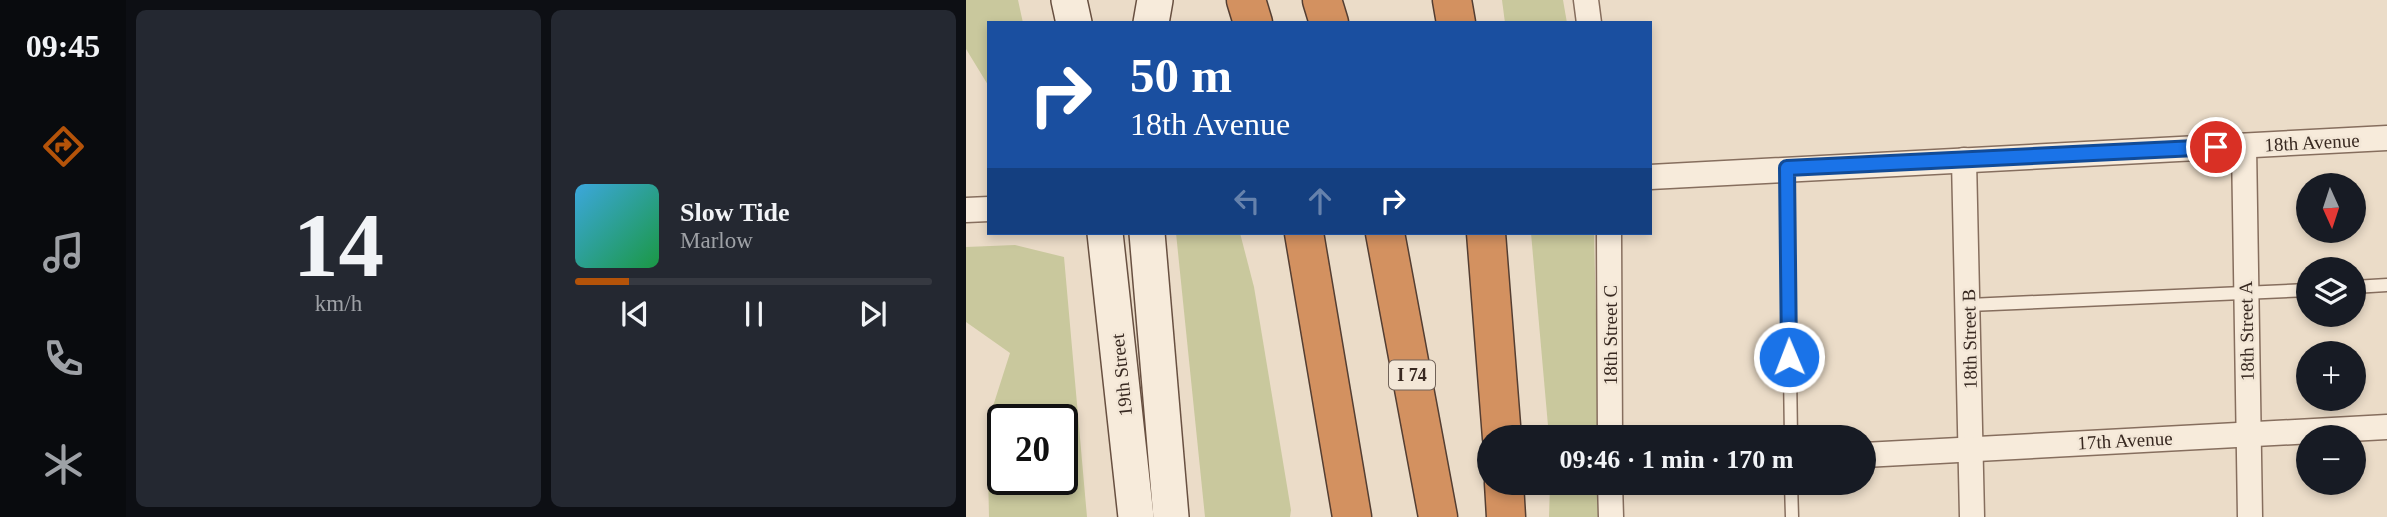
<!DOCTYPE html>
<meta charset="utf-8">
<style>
body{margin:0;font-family:"Times New Roman",serif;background:#242831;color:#f1f3f6;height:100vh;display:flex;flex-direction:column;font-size:26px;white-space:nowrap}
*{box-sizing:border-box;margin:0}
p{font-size:23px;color:#9ea1a6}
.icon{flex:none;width:38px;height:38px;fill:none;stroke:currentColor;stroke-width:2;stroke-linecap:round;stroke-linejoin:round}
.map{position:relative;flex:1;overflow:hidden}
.sheet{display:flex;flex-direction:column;gap:10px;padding:10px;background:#0d0f14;width:840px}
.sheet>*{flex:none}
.top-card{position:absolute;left:21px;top:21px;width:665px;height:214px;border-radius:0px;box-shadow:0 4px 10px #0003;background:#1a4fa0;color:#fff;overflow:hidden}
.needle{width:46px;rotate:177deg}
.tools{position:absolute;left:1330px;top:173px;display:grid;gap:14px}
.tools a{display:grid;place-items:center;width:70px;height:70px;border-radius:50%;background:#171b24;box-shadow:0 4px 10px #0003;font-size:35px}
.speed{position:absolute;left:21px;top:404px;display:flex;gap:14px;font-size:35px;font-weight:700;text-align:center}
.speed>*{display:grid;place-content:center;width:91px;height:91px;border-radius:50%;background:#171b24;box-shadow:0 4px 10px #0003;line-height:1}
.speed .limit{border:4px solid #111;border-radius:10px;background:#fff;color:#111}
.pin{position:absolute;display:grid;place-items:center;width:60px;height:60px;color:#fff;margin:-30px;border:4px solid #fff;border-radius:50%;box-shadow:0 2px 7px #0007}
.me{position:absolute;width:77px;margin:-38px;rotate:359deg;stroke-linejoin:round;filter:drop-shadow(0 0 5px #0008)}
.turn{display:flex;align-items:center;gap:24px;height:147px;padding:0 28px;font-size:32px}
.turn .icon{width:91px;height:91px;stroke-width:2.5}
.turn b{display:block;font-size:49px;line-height:60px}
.lanes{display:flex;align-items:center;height:66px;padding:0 28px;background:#0003;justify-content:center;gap:35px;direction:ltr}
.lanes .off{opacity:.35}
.sheet .card{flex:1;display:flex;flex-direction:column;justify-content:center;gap:10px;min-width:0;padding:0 24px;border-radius:10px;background:#242831}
.sheet .dial{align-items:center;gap:0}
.dial b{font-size:91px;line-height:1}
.song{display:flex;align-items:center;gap:21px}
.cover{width:84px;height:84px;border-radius:10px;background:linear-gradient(135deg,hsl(200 70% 55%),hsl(140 70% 35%))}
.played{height:7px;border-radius:4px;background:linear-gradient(90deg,#b45309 15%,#363941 15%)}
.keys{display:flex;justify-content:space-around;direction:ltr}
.sheet .tiles{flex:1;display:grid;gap:10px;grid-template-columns:repeat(2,1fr)}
.trip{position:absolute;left:511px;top:425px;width:399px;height:70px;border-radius:35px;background:#171b24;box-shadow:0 4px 10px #0003;font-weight:700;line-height:70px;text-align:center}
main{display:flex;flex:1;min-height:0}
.tabs{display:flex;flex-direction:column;width:126px;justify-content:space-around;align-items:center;background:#090b0e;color:#9ea1a6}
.tabs .icon{width:49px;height:49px}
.tabs .on{color:#b45309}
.tabs b{font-size:32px;color:#f1f3f6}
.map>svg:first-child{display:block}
</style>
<main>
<nav class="tabs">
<b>09:45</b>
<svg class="icon on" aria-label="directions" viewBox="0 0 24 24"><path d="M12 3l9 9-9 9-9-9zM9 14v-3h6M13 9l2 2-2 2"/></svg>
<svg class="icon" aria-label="music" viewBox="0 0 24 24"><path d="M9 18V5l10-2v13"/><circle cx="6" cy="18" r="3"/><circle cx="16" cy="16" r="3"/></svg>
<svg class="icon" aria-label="phone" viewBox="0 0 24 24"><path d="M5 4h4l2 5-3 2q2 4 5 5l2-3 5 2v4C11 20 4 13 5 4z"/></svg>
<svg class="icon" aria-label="climate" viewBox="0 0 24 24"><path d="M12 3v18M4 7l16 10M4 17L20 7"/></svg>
</nav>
<section class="sheet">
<div class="tiles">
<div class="card dial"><b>14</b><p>km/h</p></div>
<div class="card">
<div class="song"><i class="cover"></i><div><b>Slow Tide</b><p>Marlow</p></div></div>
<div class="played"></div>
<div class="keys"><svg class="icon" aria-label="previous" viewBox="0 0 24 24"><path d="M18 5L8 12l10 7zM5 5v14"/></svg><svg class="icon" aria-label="pause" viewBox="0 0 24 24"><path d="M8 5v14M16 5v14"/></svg><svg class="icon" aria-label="next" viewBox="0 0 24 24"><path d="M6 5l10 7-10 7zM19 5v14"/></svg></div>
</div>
</div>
</section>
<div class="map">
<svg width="1421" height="517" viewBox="0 0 1421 517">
<rect width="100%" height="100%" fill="#ebdcc8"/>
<g fill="#c9c89d" fill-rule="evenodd">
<path d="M0 0H52L57 23H23V92L22 85 0 49Z"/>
<path d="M536 0H597L601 23H539Z"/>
<path d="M210 233H274L288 287 325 510 324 517H239Z"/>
<path d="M565 233H628L633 437H583Z"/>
<path d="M49 245 98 257 121 517H23L21 425 44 353 0 322V247ZM96 420V480H37V420Z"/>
<path d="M584 483H633L634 517H583Z"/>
</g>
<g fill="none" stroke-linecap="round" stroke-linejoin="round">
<g stroke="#866e5e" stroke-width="15">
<g id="service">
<path d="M821 168 825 438"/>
<path d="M1388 287 1421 285"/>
<path d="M1003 305 1342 290"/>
<path d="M825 483 826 517"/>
</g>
</g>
<g stroke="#866e5e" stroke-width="27">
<g id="minor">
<path d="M620 0 623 23"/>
<path d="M1278 146 1284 517"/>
<path d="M998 160 1006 517"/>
<path d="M684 177 1421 138"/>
<path d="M0 210 23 209"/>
<path d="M643 233 644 438"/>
<path d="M898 455 1421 427"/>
<path d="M644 483 645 517"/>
</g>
</g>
<g stroke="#685041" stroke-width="38">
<g id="secondary">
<path d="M103 0 108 23"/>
<path d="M185 23 189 0"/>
<path d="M139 233 170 517"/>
<path d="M181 233 205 517"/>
</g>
</g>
<g stroke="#543e32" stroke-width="41">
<g id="motorway">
<path d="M280 0 287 23"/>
<path d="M356 0 363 23"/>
<path d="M486 0 490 23"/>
<path d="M338 233 386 517"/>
<path d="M419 233 472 517"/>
<path d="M520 233 536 438"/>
<path d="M538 483 540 517"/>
</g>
</g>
<use href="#service" stroke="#f7ebdb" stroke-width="12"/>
<use href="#minor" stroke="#f7ebdb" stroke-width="24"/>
<use href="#secondary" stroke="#f7ebdb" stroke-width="35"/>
<use href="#motorway" stroke="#d39160" stroke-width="38"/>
</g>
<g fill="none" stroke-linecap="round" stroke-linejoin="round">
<g stroke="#114b97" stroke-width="18">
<path id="route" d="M823 357 821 168 1250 147"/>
</g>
<use href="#route" stroke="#1a73e8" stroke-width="12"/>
</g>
<g text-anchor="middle" stroke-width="5" stroke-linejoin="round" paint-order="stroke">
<rect fill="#f3e7d7" stroke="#706258" stroke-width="2" x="423" y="360.5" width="46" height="29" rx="5"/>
<g font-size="18" font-weight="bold" fill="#382921">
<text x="446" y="381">I 74</text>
</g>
<g font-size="19" fill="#382921" stroke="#f3e7d7">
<text transform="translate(1346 142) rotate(-3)" y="7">18th Avenue</text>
<text transform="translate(1280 331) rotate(-91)" y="7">18th Street A</text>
<text transform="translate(644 335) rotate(-90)" y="7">18th Street C</text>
<text transform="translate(1003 339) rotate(-91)" y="7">18th Street B</text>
<text transform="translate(155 375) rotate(-96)" y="7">19th Street</text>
<text transform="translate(1159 440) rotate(-3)" y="7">17th Avenue</text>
</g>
</g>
</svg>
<div class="tools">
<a><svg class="needle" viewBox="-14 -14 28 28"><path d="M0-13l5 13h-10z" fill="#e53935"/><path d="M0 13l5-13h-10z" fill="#9ea1a6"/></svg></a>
<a><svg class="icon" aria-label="layers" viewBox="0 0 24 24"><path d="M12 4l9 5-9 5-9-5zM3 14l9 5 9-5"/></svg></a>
<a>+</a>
<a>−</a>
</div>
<div class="speed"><div class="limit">20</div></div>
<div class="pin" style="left:1250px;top:147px;background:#d93025"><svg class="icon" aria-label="arrive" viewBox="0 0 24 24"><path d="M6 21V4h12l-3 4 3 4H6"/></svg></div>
<svg class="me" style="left:823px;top:357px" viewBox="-20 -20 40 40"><circle r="17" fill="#1a73e8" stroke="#fff" stroke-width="3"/><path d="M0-11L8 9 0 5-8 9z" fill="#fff"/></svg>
<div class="trip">09:46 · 1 min · 170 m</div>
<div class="top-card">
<div class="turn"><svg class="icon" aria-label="right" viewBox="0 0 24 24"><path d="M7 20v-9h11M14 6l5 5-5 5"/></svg><div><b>50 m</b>18th Avenue</div></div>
<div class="lanes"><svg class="icon off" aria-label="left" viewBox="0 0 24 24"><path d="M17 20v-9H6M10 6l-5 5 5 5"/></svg><svg class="icon off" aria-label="ahead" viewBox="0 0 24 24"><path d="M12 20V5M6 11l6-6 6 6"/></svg><svg class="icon" aria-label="right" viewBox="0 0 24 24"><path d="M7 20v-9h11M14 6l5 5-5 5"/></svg></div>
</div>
</div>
</main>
